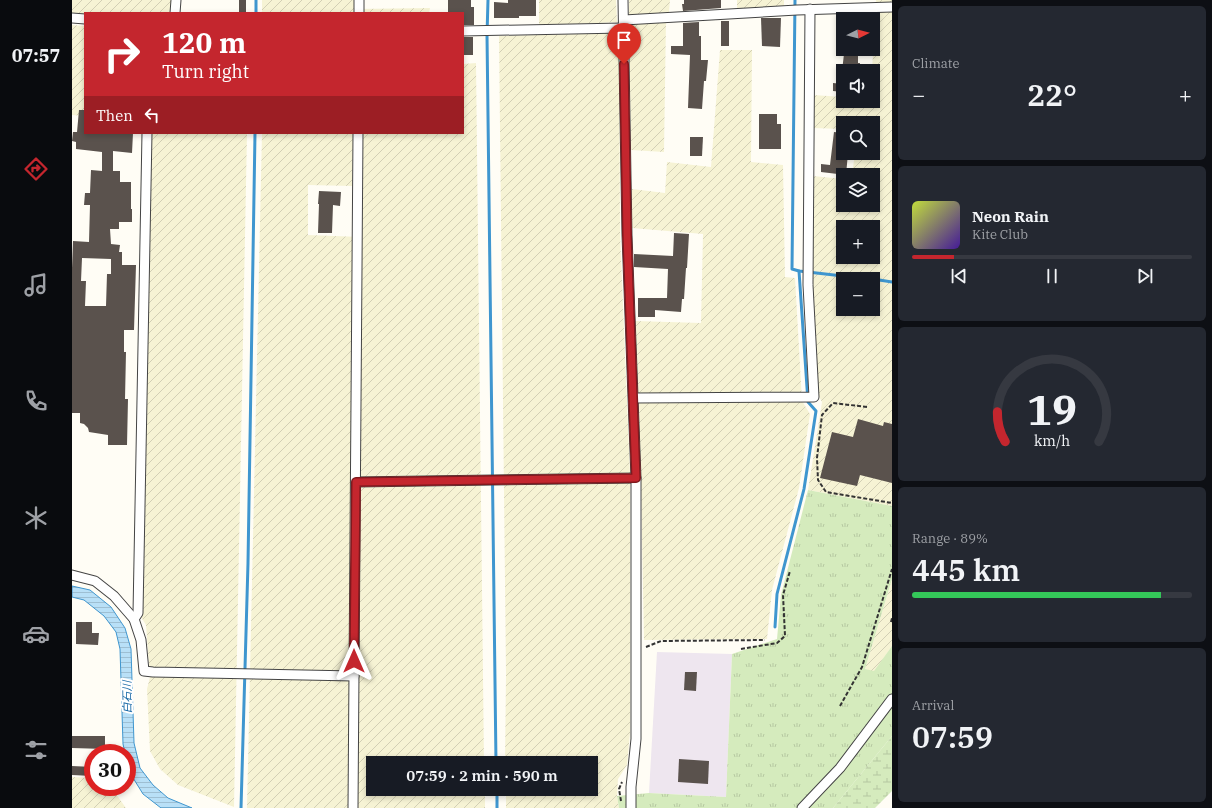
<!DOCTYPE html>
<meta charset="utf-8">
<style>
body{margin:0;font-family:"IBM Plex Serif","Noto Sans JP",serif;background:#242831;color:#f1f3f6;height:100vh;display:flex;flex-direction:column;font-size:15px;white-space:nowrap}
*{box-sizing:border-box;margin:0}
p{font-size:13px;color:#9ea1a6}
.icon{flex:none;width:22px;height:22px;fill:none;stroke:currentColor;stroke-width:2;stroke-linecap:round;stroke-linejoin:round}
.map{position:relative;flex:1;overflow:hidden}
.details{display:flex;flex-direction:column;gap:6px;padding:6px;background:#0d0f14;width:320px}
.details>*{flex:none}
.top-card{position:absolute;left:12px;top:12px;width:380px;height:122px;border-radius:0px;box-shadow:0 2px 6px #0003;background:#c4262e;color:#fff;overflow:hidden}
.needle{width:26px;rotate:84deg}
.fabs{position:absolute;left:764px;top:12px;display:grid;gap:8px}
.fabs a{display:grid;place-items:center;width:44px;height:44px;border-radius:0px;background:#171b24;box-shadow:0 2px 6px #0003;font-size:20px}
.speed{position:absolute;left:12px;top:744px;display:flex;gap:8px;font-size:20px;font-weight:700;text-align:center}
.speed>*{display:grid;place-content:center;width:52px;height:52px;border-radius:50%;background:#171b24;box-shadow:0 2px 6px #0003;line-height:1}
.speed .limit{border:6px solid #d22;background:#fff;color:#111}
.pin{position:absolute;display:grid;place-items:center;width:34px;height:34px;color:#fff;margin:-41px -17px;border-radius:50% 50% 50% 0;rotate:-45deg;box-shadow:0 0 4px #0007}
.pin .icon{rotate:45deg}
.me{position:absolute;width:44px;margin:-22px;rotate:0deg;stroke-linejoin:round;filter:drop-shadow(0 0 3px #0008)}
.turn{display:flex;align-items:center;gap:14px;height:84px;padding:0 12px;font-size:18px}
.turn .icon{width:52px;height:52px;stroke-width:2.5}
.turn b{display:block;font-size:28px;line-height:34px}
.then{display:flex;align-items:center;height:38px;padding:0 12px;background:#0003;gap:8px;font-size:15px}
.big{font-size:30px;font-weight:600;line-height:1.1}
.details .card{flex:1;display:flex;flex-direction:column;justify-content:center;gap:6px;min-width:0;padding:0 14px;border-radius:6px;background:#242831}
.details .dial{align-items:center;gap:0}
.dial svg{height:104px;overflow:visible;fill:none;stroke:#363941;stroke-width:7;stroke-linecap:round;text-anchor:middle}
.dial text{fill:#f1f3f6;stroke:none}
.song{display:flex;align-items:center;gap:12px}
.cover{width:48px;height:48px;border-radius:6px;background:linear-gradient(135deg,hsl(70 70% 55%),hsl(260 70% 35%))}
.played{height:4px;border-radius:2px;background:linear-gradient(90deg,#c4262e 15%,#363941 15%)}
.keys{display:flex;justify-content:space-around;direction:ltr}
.heat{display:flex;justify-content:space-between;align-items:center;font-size:22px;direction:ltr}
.charge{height:6px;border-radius:3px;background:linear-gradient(90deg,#34c759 89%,#363941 0)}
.trip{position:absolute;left:294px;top:756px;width:232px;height:40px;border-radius:0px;background:#171b24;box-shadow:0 2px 6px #0003;font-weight:600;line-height:40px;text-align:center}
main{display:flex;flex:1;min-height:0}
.tab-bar{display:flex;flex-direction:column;width:72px;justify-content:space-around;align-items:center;background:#090b0e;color:#9ea1a6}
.tab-bar .icon{width:28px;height:28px}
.tab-bar .selected{color:#c4262e}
.tab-bar b{font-size:18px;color:#f1f3f6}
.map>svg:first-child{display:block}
</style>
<main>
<nav class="tab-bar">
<b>07:57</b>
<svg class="icon selected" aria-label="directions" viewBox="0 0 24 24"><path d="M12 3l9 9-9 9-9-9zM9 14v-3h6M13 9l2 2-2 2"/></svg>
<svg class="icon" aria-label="music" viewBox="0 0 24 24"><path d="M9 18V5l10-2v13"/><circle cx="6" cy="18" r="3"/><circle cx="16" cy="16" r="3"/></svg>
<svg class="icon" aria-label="phone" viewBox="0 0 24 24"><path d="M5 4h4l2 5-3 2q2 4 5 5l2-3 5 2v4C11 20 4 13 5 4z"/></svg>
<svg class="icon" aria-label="climate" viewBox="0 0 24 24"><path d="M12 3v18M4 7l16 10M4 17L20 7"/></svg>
<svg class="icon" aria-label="car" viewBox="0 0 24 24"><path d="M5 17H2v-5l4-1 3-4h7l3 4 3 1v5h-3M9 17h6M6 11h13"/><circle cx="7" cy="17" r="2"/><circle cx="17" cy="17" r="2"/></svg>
<svg class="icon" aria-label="filters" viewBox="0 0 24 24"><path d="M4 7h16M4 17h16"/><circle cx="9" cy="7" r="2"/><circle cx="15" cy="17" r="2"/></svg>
</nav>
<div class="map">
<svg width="820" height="808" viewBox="0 0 820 808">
<defs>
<pattern id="farmland-furrows" width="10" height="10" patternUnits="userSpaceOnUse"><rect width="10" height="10" fill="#f6f3d4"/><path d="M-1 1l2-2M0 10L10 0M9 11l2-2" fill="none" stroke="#d2cfb5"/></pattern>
<pattern id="grass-tufts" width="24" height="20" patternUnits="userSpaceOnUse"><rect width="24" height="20" fill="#d5ebbd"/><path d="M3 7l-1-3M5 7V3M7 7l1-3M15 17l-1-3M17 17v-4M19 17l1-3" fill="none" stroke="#b6c8a1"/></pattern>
<pattern id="wetland-marsh" width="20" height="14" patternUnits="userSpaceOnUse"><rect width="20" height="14" fill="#d5ebbd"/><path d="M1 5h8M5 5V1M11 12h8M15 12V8" fill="none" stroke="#b6c8a1"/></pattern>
<pattern id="water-rules" width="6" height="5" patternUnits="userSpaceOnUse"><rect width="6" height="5" fill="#b9e0f7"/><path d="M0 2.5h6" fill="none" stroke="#9ebfd3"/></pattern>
</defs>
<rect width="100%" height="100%" fill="#fffdf5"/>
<path fill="#eee6ef" d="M585 652 660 654 654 797 577 793Z"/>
<g fill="url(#farmland-furrows)" fill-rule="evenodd">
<path d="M0 0H101L99 13H13V14H0Z"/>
<path d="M190 0H285V9L358 8 357 13H190Z"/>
<path d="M467 0H544L545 22 467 26Z"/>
<path d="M557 0H598L597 12 557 16Z"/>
<path d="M665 0H712V6L665 10Z"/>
<path d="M804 0H820V506L736 490 750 402 745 393 739 285 741 176 771 179V205H801V175H780L783 153H801V123H771V129L740 128 741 95 771 97V101H801L800 71ZM771 227H801V257H771ZM771 279H801V309H771Z"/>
<path d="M594 20 592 152 559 150 557 24Z"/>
<path d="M0 25 13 26V116L0 115Z"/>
<path d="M547 33 548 233 558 474V733L555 765 546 779 545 796 547 808H434V789H519V763H433L434 674 427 36Z"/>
<path d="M648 50H680L679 162 711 165 713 277 723 278 730 401 738 414 727 488 700 590 695 639 572 640 569 485 563 321 629 323 631 234 560 228V189L593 193 595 162 639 167Z"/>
<path d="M404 63 412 763H301V789H413V808H175L190 133H281L280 186 236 185V235L289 237 291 133H391V64Z"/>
<path d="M72 133H175L162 807 106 785 88 769 78 751 75 689 78 677 74 625 61 604Z"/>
<path d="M820 579V646L802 672 793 669Z"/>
<path d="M0 777 21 778V787H39L54 808H0Z"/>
</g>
<path fill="url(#grass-tufts)" d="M736 490 820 506V579L793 669 802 671 820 646V736L761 808H547L545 796 577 793 654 797 660 654 705 639 709 595Z"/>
<path fill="url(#wetland-marsh)" d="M820 736V791L803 808H761Z"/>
<path fill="url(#water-rules)" stroke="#3f96cf" d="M0 586 18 590 39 607 53 628 59 649 62 743 68 768 81 785 96 798 120 808H89L71 794 58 773 55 760V753H53L51 744 48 649 44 632 32 616 12 600 0 597Z"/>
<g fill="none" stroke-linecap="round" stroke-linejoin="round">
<g stroke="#3f96cf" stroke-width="3">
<path d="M184 0V13"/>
<path d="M416 0 415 35 424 763"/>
<path d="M723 0 720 269 727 271 797 279"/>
<path d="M801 279 820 282"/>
<path d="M703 627 705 594 732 489 744 411 736 402 727 271"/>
<path d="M425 789V808"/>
<path d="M169 808 176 563 183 133"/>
</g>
</g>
<g fill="#5a524d" fill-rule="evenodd">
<rect x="167" y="0" width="7" height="13"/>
<path d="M376 0H399V7H402V25H391V13H376Z"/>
<path d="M436 0H464V16H447V18H422V2L436 3Z"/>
<path d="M612 0H649V8L611 11 610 4H612Z"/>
<path d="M792 14V19H771V15Z"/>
<path d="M689 18H709L708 47 690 46Z"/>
<rect x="649" y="21" width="8" height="25"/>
<path d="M627 22V36H629V60H636L634 81H632L630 109 616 108 618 55 599 54V46H611V23Z"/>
<rect x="391" y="37" width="10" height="18"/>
<path d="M772 54 786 56V63H788L787 71H770Z"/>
<path d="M761 83 771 84V92L761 91Z"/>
<path d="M7 110H13V133H61L60 153 41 151V171H48V182H59V209H60V222H47V229H38L39 244 48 245 47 252H50V265H64L62 330H52V352H54L53 399H56L55 445H36V435L17 432 16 428 12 424 8 423V413H0V268L1 241 17 242 18 205H12L13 193H18L19 170 30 171V152L4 149V142L0 141 1 132H5ZM10 258 39 259V274H35L34 306H13L14 281H9Z"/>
<path d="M687 114H705V124H709V149H687Z"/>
<path d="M762 132 771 133V153H776L774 175 749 172V164L758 165Z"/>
<path d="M618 137H631L630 156H618Z"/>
<path d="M247 191 269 192 268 206 261 205 260 233H246L247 204H246Z"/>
<path d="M602 233 617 234 615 268H614L612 299H610L609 312 583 310V317H566V298H595L596 269 562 267V254L601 256Z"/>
<path d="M786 419 811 426 812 422 820 424V483L788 475 785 486 748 478 760 432 781 437Z"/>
<path d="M4 622H20V633H27L26 645 4 644Z"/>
<path d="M613 672H625L624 691 612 690Z"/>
<path d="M0 736H33V749L0 748Z"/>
<path d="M607 759 637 761 636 784 606 782Z"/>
<path d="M0 766 21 767V776L0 775Z"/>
</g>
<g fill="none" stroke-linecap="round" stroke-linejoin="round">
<g stroke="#444" stroke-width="11">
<g id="street">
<path d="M551 0 555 235 564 478V739L559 787V808"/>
<path d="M103 13 104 0"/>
<path d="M287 13V0"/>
<path d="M0 18 13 19"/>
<path d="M552 20 725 10 820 7"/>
<path d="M391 31 551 28"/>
<path d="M75 133 66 613 62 619 69 640 72 671 81 672 282 676"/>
<path d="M562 398 742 397 736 285 738 9"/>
<path d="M284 482 564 478"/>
<path d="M0 575 23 581 42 596 62 619"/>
<path d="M281 808 286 133"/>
<path d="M730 808 768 768 820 699"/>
</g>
</g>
<g stroke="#333" stroke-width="2" stroke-dasharray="4 2" stroke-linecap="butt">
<path d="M795 407 761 403 750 415 745 458 746 480 754 492 820 503"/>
<path d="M819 622 820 618"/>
<path d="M574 647 589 641 693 640"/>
<path d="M669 649 705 643 713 636 711 595 718 571"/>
<path d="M768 706 790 667 820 569"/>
<path d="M549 801 547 789 550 782"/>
</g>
<use href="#street" stroke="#fff" stroke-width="9"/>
</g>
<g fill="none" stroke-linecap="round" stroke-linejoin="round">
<g stroke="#7f191e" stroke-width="10">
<path id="route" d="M282 661 284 482 564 478 555 235 552 64"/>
</g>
<use href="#route" stroke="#c4262e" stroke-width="7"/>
</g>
<g text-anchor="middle" stroke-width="4" stroke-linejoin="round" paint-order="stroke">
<g font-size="11" font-style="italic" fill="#1768a6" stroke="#fff">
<text transform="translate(55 697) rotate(-91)" y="4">白石川</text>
</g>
</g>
</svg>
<div class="fabs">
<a><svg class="needle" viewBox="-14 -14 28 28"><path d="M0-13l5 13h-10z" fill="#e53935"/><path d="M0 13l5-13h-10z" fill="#9ea1a6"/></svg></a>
<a><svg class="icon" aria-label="sound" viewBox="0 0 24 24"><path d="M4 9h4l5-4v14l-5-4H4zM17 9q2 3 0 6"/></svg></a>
<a><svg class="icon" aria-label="search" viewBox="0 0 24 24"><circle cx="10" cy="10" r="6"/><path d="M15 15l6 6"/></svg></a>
<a><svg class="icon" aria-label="layers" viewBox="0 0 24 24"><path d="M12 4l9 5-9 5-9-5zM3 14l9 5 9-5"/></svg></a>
<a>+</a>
<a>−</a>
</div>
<div class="speed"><div class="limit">30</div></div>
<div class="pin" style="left:552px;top:64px;background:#d93025"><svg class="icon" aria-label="arrive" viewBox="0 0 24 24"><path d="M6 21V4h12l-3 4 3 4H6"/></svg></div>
<svg class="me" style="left:282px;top:661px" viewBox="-20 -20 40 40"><path d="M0-17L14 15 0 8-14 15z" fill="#c4262e" stroke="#fff" stroke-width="4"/></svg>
<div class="trip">07:59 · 2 min · 590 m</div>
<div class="top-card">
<div class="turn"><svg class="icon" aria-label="right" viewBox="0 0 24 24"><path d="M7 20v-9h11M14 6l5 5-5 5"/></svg><div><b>120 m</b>Turn right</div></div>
<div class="then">Then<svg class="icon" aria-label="left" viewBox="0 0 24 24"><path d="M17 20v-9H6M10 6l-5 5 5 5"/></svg></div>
</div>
</div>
<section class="details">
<div class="card"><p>Climate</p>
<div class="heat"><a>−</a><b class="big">22°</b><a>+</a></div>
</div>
<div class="card">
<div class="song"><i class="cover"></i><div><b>Neon Rain</b><p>Kite Club</p></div></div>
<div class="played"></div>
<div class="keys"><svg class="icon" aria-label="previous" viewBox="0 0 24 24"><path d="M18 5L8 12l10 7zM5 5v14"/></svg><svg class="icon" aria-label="pause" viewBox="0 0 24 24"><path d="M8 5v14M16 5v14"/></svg><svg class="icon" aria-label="next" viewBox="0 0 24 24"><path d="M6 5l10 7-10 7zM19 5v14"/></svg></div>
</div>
<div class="card dial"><svg viewBox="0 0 100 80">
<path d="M14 69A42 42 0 1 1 86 69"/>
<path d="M14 69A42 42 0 0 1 8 46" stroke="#c4262e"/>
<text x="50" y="56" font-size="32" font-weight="700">19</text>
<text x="50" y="72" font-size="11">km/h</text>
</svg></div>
<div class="card"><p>Range · 89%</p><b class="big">445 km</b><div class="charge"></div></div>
<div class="card"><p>Arrival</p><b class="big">07:59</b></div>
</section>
</main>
